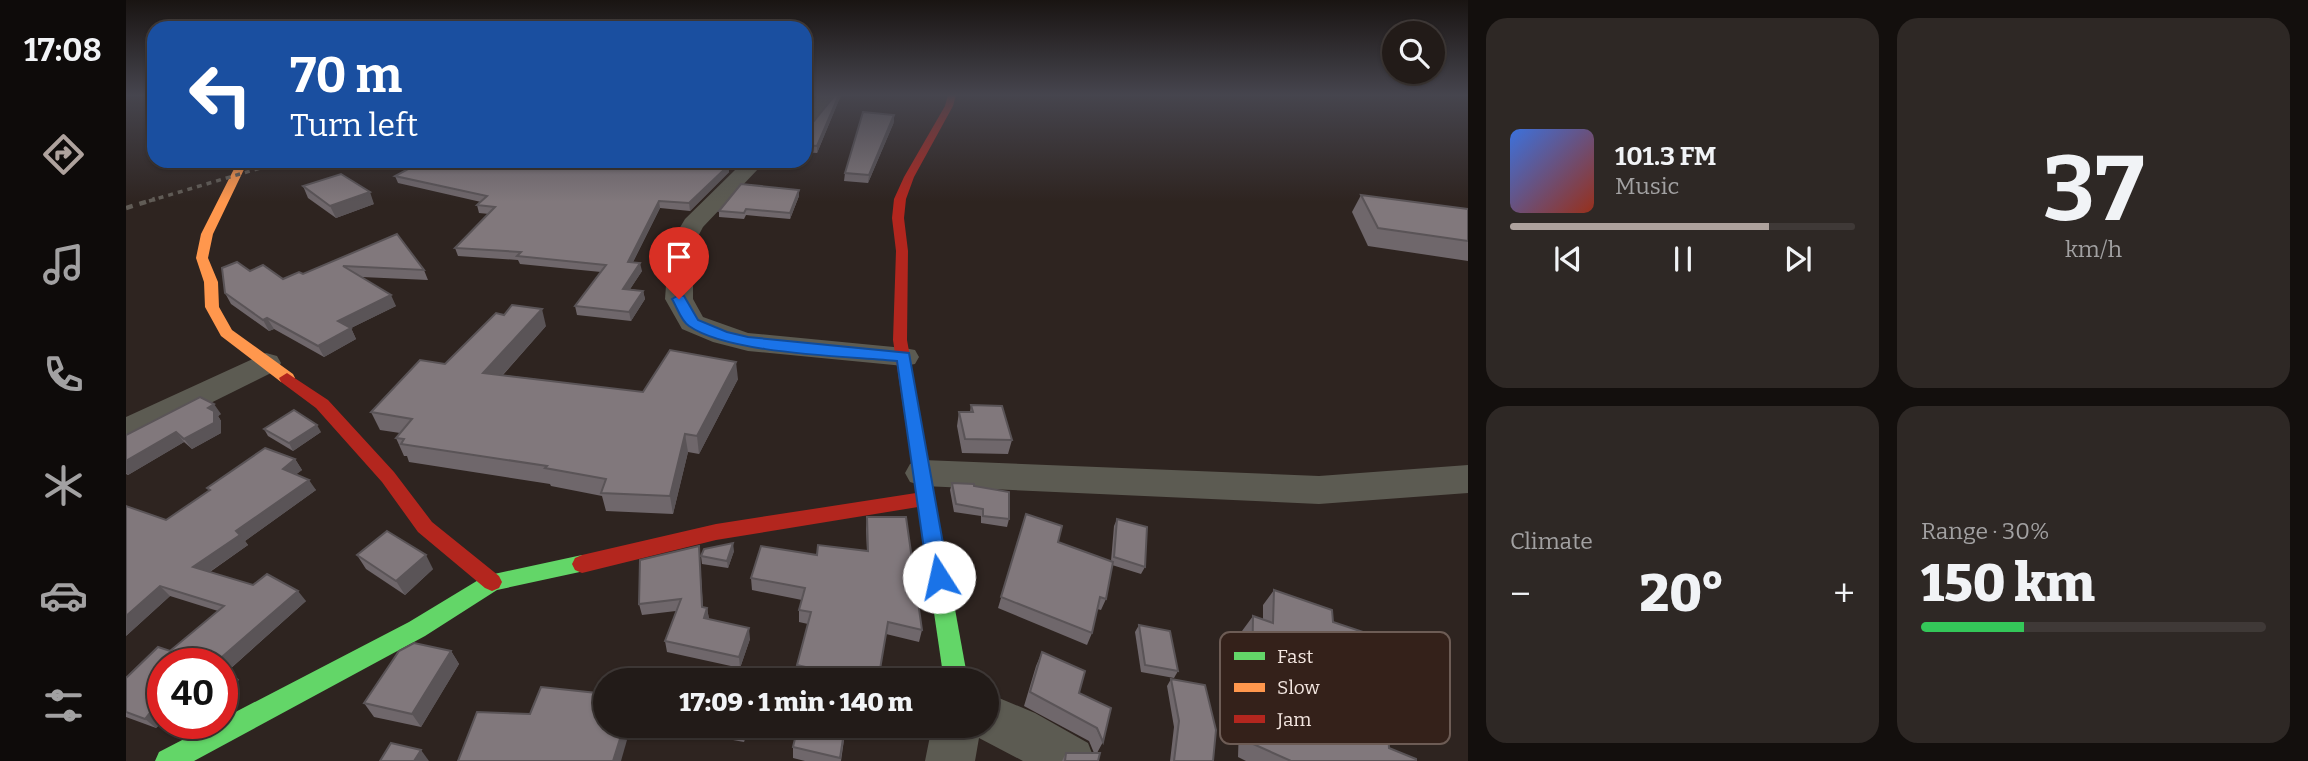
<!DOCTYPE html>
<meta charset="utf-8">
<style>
body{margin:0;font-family:Bitter,serif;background:#2e2825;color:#f1f3f6;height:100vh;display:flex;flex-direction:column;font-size:26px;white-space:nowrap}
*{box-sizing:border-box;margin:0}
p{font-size:23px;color:#a2a1a2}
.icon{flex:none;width:38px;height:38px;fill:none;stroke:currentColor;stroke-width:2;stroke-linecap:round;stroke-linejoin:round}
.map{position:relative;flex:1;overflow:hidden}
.details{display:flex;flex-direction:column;gap:18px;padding:18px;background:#130f0d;width:840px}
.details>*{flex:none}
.hud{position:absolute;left:21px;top:21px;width:665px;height:147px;border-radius:21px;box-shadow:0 2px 5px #0004,0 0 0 2px #3f3937;background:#1a4fa0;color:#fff;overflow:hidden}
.tools{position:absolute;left:1256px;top:21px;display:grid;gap:14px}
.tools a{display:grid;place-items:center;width:63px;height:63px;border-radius:50%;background:#221b18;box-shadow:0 2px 5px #0004,0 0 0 2px #3f3937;font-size:35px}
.speed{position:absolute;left:21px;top:648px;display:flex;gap:14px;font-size:35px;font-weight:700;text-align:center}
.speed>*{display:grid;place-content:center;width:91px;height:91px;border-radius:50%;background:#221b18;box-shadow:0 2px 5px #0004,0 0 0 2px #3f3937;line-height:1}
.speed .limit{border:10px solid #d22;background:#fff;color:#111}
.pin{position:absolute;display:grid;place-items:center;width:60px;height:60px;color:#fff;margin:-72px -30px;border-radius:50% 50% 50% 0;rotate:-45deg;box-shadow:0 0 7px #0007}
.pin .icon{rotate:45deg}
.me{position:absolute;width:77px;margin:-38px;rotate:350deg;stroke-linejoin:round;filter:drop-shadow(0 0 5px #0008)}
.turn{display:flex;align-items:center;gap:24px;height:147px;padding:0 28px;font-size:32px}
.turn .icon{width:91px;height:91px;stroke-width:2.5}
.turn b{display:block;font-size:49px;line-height:60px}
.big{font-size:52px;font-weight:800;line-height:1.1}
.details .tile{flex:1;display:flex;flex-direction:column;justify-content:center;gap:10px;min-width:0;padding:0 24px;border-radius:21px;background:#2e2825}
.details .dial{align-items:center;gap:0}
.dial b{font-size:91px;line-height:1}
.song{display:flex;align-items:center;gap:21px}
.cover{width:84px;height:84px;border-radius:10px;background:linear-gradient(135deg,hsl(220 70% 55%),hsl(10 70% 35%))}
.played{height:7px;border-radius:4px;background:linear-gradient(90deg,#aea29d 75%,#3f3937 75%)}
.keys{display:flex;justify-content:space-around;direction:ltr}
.heat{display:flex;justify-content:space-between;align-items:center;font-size:38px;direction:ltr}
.charge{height:10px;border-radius:5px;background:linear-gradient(90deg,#34c759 30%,#3f3937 0)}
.details .tiles{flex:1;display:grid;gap:18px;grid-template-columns:repeat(2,1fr)}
.trip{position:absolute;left:467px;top:668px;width:406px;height:70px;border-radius:35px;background:#221b18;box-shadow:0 2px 5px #0004,0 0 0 2px #3f3937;font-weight:800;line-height:70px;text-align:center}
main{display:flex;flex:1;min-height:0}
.dock{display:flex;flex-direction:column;width:126px;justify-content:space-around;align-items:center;background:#0e0b0a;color:#a2a1a2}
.dock .icon{width:49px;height:49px}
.dock .on{color:#aea29d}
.dock b{font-size:32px;color:#f1f3f6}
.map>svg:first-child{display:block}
</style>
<main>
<nav class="dock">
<b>17:08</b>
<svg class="icon on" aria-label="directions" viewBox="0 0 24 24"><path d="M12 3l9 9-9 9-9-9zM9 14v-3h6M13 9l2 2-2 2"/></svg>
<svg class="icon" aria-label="music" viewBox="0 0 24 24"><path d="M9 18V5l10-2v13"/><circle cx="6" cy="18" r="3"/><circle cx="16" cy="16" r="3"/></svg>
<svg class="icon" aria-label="phone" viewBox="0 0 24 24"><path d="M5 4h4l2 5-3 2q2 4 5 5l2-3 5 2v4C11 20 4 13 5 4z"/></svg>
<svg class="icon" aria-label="climate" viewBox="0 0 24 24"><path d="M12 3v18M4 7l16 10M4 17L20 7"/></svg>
<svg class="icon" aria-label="car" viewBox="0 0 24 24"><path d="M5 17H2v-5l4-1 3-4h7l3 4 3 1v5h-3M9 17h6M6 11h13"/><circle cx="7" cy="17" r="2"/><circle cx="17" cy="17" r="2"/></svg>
<svg class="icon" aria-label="filters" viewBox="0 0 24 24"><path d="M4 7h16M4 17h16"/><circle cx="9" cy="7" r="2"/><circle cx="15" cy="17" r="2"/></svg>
</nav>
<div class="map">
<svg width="1342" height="761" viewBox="0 0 1342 761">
<rect width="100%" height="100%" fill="#2e2420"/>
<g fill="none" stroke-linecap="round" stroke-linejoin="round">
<g fill="#5c5b52" fill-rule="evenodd">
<path d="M692 95H706L708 98 685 127 679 129V111Z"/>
<path d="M574 161H623L633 168 577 227 567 246V299L577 317 622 333 778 348 789 350 793 357 789 364 778 366 622 351 587 342 556 329 539 299 543 246 559 219 609 170 577 165Z"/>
<path d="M140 353 151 356 155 363 151 370 12 439 0 443V417Z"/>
<path d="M797 460 1193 476 1342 465V493L1193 504 797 486 784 482 779 473 784 464Z"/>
<path d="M861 693 909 713 962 743 969 761H897L853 738 849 761H799L806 726H861Z"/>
</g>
<g fill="#63d668" fill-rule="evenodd">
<path d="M456 555 463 558 466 564 463 570 371 590 299 636 68 761H29L33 752 89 723H96V719L283 622 359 576Z"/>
<path d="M811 556 818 559 821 565 842 681H818L801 565 804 559Z"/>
</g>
<path fill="#ff974d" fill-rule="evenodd" d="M112 161H122L87 234 82 258 92 282 93 307 106 330 167 374 169 378 161 383 155 382 95 336 79 307 78 282 70 258 75 234Z"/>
<g fill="#b3261e" fill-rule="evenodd">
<path d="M822 95H830L827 106 788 177 780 199 778 218 782 251 781 340 821 565 818 571 811 574 804 571 801 565 792 507 590 540 456 573 449 570 446 564 449 558 456 555 590 524 790 493 767 340 770 251 766 218 768 199 778 177 819 106Z"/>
<path d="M161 373 202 400 268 472 306 522 373 576 376 582 373 588 366 591 359 588 292 532 256 482 190 408 155 382 153 378Z"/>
</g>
<path stroke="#615c56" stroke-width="3.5" stroke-dasharray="5 5" stroke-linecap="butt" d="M23 201 158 161"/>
<path stroke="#615c56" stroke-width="4.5" stroke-dasharray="7 7" stroke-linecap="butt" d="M0 208 29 199"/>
</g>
<g fill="#6f676b">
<path d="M709 95H715L691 153 679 152V124L687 122Z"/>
<path d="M768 122 742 183 718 181 719 173Z"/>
<path d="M603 172 564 211 534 208 507 262 516 271 504 289 517 291 519 299 505 321 451 315 449 306 475 272 394 264 392 260 332 256 329 248 363 214 353 213 351 205 355 202 272 183 269 176Z"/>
<path d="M177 186 248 204 210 218 182 198Z"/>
<path d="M1235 195 1342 209V261L1242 246 1226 212Z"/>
<path d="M673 196 664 219 620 215 618 219 593 217V211Z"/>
<path d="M271 234 298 270 302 280 236 277 270 306 225 328 230 339 198 357 148 329 143 331 105 304 99 293 124 271 157 279 177 274Z"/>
<path d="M420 326 377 375 517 392 612 379 573 454 562 452 547 514 480 511 476 496 425 486 424 484 283 462 281 456H278L270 438 274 433 254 430 245 412 319 364Z"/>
<path d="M845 405 886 440 882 454 836 453 831 426 833 412H844Z"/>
<path d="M95 414 92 416 95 421V433L66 449 58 442 2 475 0 474V435Z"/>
<path d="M138 429 195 432 167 451 142 436Z"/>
<path d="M169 459 176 470 170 474 190 490 119 541 122 545 84 572 180 601 103 670 113 680 37 663 40 726 34 724 30 728 0 717V678L44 651 92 611 44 596 0 636 40 520 84 491 81 488Z"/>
<path d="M826 483 848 486 883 519 881 527 855 523V516L828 512 824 490Z"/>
<path d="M900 514 932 542 985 561 988 526 991 519 1019 567 1015 574 986 565 980 599 975 610 971 609 966 633 961 645 872 608Z"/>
<path d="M741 517 796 630 793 642 760 634 752 681H681V679L671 677V665L682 624 673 622V610L676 600 626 590 625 578 691 555 741 551 740 529Z"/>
<path d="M573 546 577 607 581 608 583 619 624 639 614 668 541 652 539 641 550 611 516 615 513 604Z"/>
<path d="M608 551 602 568 576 564 575 556Z"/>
<path d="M231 555 307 569 279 595 240 569Z"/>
<path d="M1148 590 1207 622 1262 675 1259 678 1263 748 1290 761H1120L1112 757 1116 631 1127 616 1137 619V605Z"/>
<path d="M1013 625 1052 671 1048 678 1015 672 1009 632Z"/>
<path d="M325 651 333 664 295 727 248 717 238 703Z"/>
<path d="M916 652 953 693 977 742 971 753 972 761H936L940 753H968L963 741 898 706 910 666Z"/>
<path d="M1045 679 1087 761H1044L1048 727 1041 686Z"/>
<path d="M622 726 618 742 585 736 584 729Z"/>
<path d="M672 726H720L715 761H679L667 758V747Z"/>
</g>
<g fill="#5a5457">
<path d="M684 95H689L679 108V101Z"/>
<path d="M713 95H715L691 153V146Z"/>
<path d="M768 115V122L742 183 743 175Z"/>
<path d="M603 165V172L564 211 563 203Z"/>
<path d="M673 190V196L664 219V213Z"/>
<path d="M244 192 248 204 210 218 204 206Z"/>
<path d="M533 201 534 208 503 270 502 262Z"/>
<path d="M514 263 516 271 499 297 497 289Z"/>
<path d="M517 291 519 299 505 321 503 312Z"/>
<path d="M265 295 270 306 225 328 230 339 198 357 192 346 212 321Z"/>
<path d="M416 309 420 326 363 390 357 373Z"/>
<path d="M141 318 148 329 143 331 137 320Z"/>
<path d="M610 362 612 379 573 454 571 436Z"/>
<path d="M88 404 95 414 92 416 95 421V433L66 449 58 439 82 408Z"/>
<path d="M191 425 195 432 167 451 163 443Z"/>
<path d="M50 432 58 442 2 475 0 473V461Z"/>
<path d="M559 434 562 452 547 514 544 496Z"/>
<path d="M169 459 176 470 163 480 157 469Z"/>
<path d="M183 480 190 490 119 541 122 545 76 577 67 567 110 531Z"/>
<path d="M607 543 608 551 602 568 601 561Z"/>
<path d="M300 555 307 569 279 595 270 581Z"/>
<path d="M34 586 44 596 0 636V616Z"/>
<path d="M172 591 180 601 97 675 96 674V663H89Z"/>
<path d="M581 608 583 619 578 618Z"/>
<path d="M623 628 624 639 614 668 613 657Z"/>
<path d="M325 651 333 664 295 727 286 714Z"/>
<path d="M103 670 113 680 96 698V678Z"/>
<path d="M37 713V723H47L40 726 29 717Z"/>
<path d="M23 714 34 724 30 728 19 719Z"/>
<path d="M498 726H505L495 761H487Z"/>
<path d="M620 726H622L618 742 617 736Z"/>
<path d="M295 750 303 761H288Z"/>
</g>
<g fill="#81787c" stroke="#5a5457" stroke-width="2">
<path d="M709 95H713L691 146 679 145V124L687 122Z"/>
<path d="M737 112 768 115 743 175 719 173Z"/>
<path d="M297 161H579L603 165 563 203 533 201 502 262 514 263 497 289 517 291 503 312 449 306 480 265 391 256 395 252 329 248 369 207 351 205 361 196 269 176Z"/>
<path d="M215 174 244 192 204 206 177 186Z"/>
<path d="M615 184 673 190 664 213 620 209 618 213 593 211Z"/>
<path d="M1235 195 1342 209V241L1252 228Z"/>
<path d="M271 234 298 270 217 266 265 295 212 321 225 328 192 346 141 318 137 320 99 293 96 268 111 262 124 271 137 265 157 279 173 272 177 274Z"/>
<path d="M386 305 416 309 357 373 517 392 544 350 610 362 571 436 559 434 544 496 475 493 480 479 419 468 421 466 275 444 278 439 270 438 286 419 245 412 294 360 319 364 370 313 378 315Z"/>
<path d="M74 397 88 404 82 408 88 411V423L58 439 50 432 0 461V435Z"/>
<path d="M845 405 876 406 886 440 839 439 833 412H847Z"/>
<path d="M168 410 191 425 163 443 138 429Z"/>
<path d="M139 448 169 459 157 469 183 480 110 531 114 535 67 567 127 585 141 574 172 591 89 663H37V713L29 717 23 714 19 719 0 712V678L32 647 44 651 98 606 34 586 0 616V506L40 520 84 490 81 488Z"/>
<path d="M826 483 848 484V486L883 492V519L857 516V509L830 504Z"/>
<path d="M900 514 936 526 932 542 987 562 980 599 974 597 966 633 875 597Z"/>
<path d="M741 517H780L796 630 762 622 752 681H737L727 678V681H681L684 668 671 665 685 612 673 610 679 588 625 578 635 546 691 555 692 545 742 551Z"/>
<path d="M991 519 1021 527 1019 567 988 557Z"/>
<path d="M261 531 300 555 270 581 231 555Z"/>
<path d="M607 543 601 561 575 556 578 549Z"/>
<path d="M573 546 576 607 581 608 578 618 623 628 613 657 539 641 555 599 513 604 514 560Z"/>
<path d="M1148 590 1206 610 1207 622 1255 638 1262 675 1259 674 1263 748 1290 759V761H1165L1125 743 1127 616 1147 623Z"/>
<path d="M1013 625 1044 631 1052 671 1019 665Z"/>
<path d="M288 643 325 651 286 714 238 703 273 651Z"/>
<path d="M916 652 959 671 953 693 985 708 977 742 971 728 904 692Z"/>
<path d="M96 668 103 670 96 678Z"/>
<path d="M1045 679 1079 685 1090 730 1087 761H1048L1053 721Z"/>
<path d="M415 687 480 694V726H498L487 761H332L351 712 404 714Z"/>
<path d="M585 726H620L617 736 584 729Z"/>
<path d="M672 726H719L714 758 667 747Z"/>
<path d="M265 743 295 750 288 761H254Z"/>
<path d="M940 753H974L972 761H939Z"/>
</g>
<linearGradient id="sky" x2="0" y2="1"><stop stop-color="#191412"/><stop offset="0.47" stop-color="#46454e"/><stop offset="1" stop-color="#46454e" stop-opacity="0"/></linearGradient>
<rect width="1342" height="202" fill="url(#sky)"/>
<path fill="#1a73e8" stroke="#114b97" stroke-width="2" d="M553 295 558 296 572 320 601 332 622 337 783 353 823 577 820 583 813 586 805 583 802 577 771 361C719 356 603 354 563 326 555 321 551 307 546 299Z"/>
<rect x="1094" y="632" width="230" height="112" rx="10" fill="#34211a" stroke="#6d5c55" stroke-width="2"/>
<rect x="1108" y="652" width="31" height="8" fill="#63d668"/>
<rect x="1108" y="683" width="31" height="9" fill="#ff974d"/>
<rect x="1108" y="715" width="31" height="8" fill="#b3261e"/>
<g font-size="19" fill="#f3e6e0">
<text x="1151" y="663">Fast</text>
<text x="1151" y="694">Slow</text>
<text x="1151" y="726">Jam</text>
</g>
</svg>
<div class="tools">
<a><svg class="icon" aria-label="search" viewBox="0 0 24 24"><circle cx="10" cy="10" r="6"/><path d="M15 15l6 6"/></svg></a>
</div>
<div class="speed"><div class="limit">40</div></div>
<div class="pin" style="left:553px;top:299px;background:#d93025"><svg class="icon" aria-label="arrive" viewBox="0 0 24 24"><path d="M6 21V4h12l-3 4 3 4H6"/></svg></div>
<svg class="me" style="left:813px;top:577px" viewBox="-20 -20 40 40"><circle r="19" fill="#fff"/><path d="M0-13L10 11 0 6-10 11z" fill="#1a73e8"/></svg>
<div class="trip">17:09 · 1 min · 140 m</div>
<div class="hud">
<div class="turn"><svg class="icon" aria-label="left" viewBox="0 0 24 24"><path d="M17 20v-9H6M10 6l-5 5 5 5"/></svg><div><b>70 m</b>Turn left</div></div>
</div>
</div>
<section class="details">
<div class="tiles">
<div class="tile">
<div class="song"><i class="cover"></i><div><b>101.3 FM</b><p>Music</p></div></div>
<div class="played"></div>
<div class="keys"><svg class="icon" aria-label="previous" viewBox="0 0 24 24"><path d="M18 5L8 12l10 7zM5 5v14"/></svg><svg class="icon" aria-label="pause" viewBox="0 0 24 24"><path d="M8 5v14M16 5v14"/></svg><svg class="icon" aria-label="next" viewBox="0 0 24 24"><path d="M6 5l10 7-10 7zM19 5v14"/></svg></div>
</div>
<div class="tile dial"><b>37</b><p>km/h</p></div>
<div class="tile"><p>Climate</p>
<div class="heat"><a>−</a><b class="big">20°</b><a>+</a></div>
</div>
<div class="tile"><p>Range · 30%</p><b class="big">150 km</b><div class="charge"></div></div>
</div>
</section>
</main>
